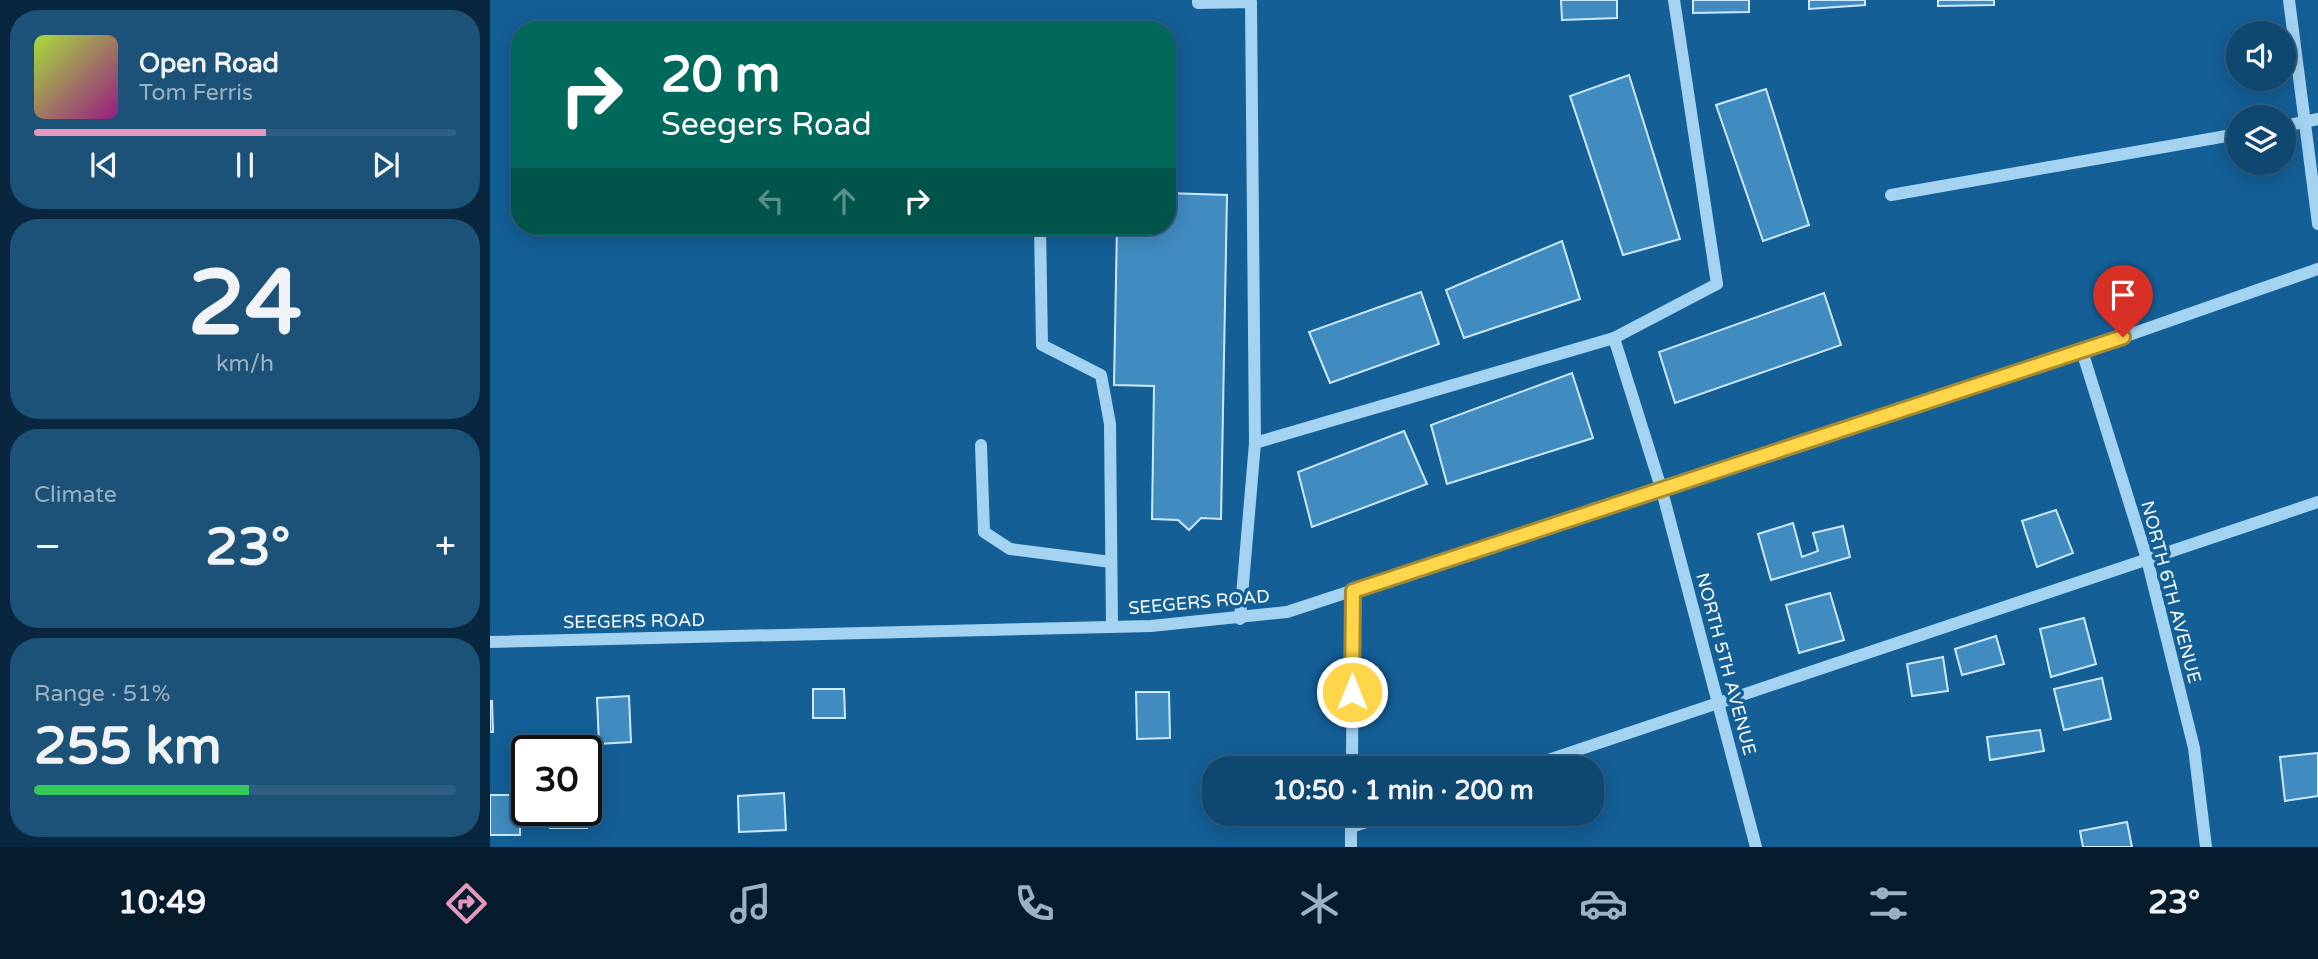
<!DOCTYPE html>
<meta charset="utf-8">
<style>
body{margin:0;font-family:"Varela Round",sans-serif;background:#1c5178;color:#f1f3f6;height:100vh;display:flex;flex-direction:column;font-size:26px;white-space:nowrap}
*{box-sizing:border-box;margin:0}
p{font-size:23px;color:#9bb2c3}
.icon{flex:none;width:38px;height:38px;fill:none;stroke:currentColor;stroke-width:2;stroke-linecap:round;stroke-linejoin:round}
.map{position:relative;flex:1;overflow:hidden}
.side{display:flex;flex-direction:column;gap:10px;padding:10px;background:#08273e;width:490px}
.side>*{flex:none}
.banner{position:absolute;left:21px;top:21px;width:665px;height:214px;border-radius:28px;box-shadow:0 4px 18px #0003,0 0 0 2px #2e5f83;background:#00695c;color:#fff;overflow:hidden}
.controls{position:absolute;left:1736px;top:21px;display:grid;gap:14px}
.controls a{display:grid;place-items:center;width:70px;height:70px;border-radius:50%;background:#0e4770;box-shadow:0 4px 18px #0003,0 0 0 2px #2e5f83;font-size:35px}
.speed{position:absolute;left:21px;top:735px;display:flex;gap:14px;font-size:35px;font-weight:700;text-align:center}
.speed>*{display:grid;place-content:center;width:91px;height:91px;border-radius:50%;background:#0e4770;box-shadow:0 4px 18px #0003,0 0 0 2px #2e5f83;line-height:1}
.speed .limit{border:4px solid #111;border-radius:10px;background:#fff;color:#111}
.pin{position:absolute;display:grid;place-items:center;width:60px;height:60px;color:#fff;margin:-72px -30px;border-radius:50% 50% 50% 0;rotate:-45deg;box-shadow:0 0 7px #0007}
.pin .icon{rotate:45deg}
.me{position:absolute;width:77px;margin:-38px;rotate:0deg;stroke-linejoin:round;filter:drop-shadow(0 0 5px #0008)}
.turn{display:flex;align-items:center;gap:24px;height:147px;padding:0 35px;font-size:32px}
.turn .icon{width:91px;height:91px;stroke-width:2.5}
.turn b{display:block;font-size:49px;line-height:60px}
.lanes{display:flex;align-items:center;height:66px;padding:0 35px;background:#0003;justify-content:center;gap:35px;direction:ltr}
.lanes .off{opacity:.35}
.big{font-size:52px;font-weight:800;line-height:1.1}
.side .card{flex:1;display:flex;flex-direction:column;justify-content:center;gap:10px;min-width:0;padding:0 24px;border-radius:28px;background:#1c5178}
.side .dial{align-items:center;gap:0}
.dial b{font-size:91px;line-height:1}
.song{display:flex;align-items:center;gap:21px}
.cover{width:84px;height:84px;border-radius:10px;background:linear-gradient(135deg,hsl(80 70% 55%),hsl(310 70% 35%))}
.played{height:7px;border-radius:4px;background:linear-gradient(90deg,#e797bd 55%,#2e5f83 55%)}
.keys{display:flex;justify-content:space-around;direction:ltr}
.heat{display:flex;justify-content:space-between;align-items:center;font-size:38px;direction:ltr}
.charge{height:10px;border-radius:5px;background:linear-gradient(90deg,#34c759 51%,#2e5f83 0)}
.trip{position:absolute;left:712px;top:756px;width:402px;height:70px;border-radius:28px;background:#0e4770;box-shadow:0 4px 18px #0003,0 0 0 2px #2e5f83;font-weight:800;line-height:70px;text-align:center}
.tab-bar{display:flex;height:112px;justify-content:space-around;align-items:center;background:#061c2d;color:#9bb2c3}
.tab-bar .icon{width:49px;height:49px}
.tab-bar .selected{color:#e797bd}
.tab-bar b{font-size:32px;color:#f1f3f6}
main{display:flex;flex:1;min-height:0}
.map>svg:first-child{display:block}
</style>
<main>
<section class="side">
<div class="card">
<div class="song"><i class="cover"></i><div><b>Open Road</b><p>Tom Ferris</p></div></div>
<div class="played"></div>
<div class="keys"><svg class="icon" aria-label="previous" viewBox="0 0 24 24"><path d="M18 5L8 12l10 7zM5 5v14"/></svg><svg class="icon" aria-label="pause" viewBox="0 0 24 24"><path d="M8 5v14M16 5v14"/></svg><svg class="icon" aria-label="next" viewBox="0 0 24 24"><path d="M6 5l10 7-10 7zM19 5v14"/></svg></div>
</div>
<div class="card dial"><b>24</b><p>km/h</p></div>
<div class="card"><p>Climate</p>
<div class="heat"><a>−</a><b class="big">23°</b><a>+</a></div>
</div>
<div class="card"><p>Range · 51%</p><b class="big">255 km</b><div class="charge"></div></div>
</section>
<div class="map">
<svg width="1828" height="847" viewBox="0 0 1828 847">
<rect width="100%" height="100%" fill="#135f96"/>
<g fill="#408bbf" stroke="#cce9fd" stroke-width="2">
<path d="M1071 0H1127V18L1072 20Z"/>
<path d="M1203 0H1259V12L1203 13Z"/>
<path d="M1319 0H1375V5L1319 9Z"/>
<path d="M1448 0H1504V5L1448 6Z"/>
<path d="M1139 75 1190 239 1133 255 1080 96Z"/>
<path d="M1276 89 1319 225 1273 241 1226 105Z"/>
<path d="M677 193 737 195 731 519 711 518 699 530 688 520 662 519 664 386 624 385 627 226H677Z"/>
<path d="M1072 241 1090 299 974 338 956 290Z"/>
<path d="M931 292 949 344 840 383 819 332Z"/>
<path d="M1334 293 1351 345 1185 403 1169 352Z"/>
<path d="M1082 373 1103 438 957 484 941 425Z"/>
<path d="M914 431 937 484 822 527 808 472Z"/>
<path d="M1566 510 1583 553 1547 567 1532 521Z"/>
<path d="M1303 523 1312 557 1328 551 1323 533 1353 526 1360 557 1281 580 1268 534Z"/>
<path d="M1340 593 1354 640 1309 653 1296 605Z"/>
<path d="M1594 618 1606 664 1561 677 1550 629Z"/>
<path d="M1506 636 1514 664 1472 675 1465 649Z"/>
<path d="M1453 657 1458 691 1422 696 1417 664Z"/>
<path d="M1612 678 1621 719 1574 730 1564 689Z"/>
<path d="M323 689H354L355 718H323Z"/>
<path d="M646 692H679L680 738 647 739Z"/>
<path d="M139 696 141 742 109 744 107 698Z"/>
<path d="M0 701H2L3 732H0Z"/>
<path d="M1550 730 1554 751 1500 760 1497 737Z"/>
<path d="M1828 753V796L1795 801 1790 757Z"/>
<path d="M97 775V828H60V810H96Z"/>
<path d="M294 793 296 830 249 832 248 796Z"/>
<rect x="0" y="795" width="30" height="40"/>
<path d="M1637 822 1642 847H1593L1590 831Z"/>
</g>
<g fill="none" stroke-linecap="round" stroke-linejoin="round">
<g stroke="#a4d3f2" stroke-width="12">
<path d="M708 0V3L761 2 765 443 750 619"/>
<path d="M1184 0 1227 284 1124 338 1172 491 1266 847"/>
<path d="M1799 0 1828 224"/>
<path d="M1794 126 1828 119"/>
<path d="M1401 195 1748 134"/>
<path d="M550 226 552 345 611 375 620 424 622 627"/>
<path d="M1592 351 1657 559 1704 748 1716 847"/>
<path d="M765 443 1124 338"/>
<path d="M491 445 494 532 520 549 621 562"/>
<path d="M0 642 661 626 797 612 1547 367 1828 269"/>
<path d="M862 768 863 591"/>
<path d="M1034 768 1828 502"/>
<path d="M861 827 901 814"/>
<path d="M861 847V814"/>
</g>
</g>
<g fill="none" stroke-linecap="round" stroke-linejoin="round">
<g stroke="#a68a30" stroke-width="18">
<path id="route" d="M862 692 863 591 1633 337"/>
</g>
<use href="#route" stroke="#ffd54a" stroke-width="12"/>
</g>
<g text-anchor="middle" stroke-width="7" stroke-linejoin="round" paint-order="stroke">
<g font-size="18" fill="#fff" stroke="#135f96">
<text transform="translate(1681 592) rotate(75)" y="6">NORTH 6TH AVENUE</text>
<text transform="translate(709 602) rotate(-5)" y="6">SEEGERS ROAD</text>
<text transform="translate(144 621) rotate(-1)" y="6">SEEGERS ROAD</text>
<text transform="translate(1236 664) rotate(75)" y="6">NORTH 5TH AVENUE</text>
</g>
</g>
</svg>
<div class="controls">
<a><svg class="icon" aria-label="sound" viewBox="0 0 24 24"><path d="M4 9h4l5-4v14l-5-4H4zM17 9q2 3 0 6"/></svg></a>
<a><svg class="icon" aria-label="layers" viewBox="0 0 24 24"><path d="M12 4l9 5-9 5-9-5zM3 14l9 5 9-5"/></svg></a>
</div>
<div class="speed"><div class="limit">30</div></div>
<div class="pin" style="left:1633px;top:337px;background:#d93025"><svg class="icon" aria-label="arrive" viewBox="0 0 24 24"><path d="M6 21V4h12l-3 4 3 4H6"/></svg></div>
<svg class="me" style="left:862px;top:692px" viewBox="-20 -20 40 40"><circle r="17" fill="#ffd54a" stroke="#fff" stroke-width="3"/><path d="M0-11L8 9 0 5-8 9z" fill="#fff"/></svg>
<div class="trip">10:50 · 1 min · 200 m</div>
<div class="banner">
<div class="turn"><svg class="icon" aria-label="right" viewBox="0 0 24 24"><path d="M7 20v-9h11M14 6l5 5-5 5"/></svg><div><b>20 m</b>Seegers Road</div></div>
<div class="lanes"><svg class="icon off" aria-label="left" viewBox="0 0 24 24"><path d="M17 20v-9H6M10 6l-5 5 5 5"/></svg><svg class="icon off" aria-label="ahead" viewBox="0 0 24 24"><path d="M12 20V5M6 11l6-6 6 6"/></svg><svg class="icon" aria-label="right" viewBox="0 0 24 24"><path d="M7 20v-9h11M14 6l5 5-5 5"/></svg></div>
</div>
</div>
</main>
<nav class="tab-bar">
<b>10:49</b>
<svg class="icon selected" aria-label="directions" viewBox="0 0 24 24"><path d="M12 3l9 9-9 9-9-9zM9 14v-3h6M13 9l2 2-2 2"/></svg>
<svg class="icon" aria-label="music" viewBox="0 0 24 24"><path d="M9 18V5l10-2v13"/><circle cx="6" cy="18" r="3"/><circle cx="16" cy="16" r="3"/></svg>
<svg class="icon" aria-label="phone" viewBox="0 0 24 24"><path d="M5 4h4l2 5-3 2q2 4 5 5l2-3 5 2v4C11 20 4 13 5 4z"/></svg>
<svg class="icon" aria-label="climate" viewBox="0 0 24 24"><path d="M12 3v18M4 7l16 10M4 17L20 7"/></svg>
<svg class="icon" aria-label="car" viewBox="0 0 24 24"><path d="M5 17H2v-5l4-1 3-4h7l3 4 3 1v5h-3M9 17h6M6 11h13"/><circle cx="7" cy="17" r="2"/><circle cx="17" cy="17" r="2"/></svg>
<svg class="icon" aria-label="filters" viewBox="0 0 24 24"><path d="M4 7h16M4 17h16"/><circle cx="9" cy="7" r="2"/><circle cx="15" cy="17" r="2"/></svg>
<b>23°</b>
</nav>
